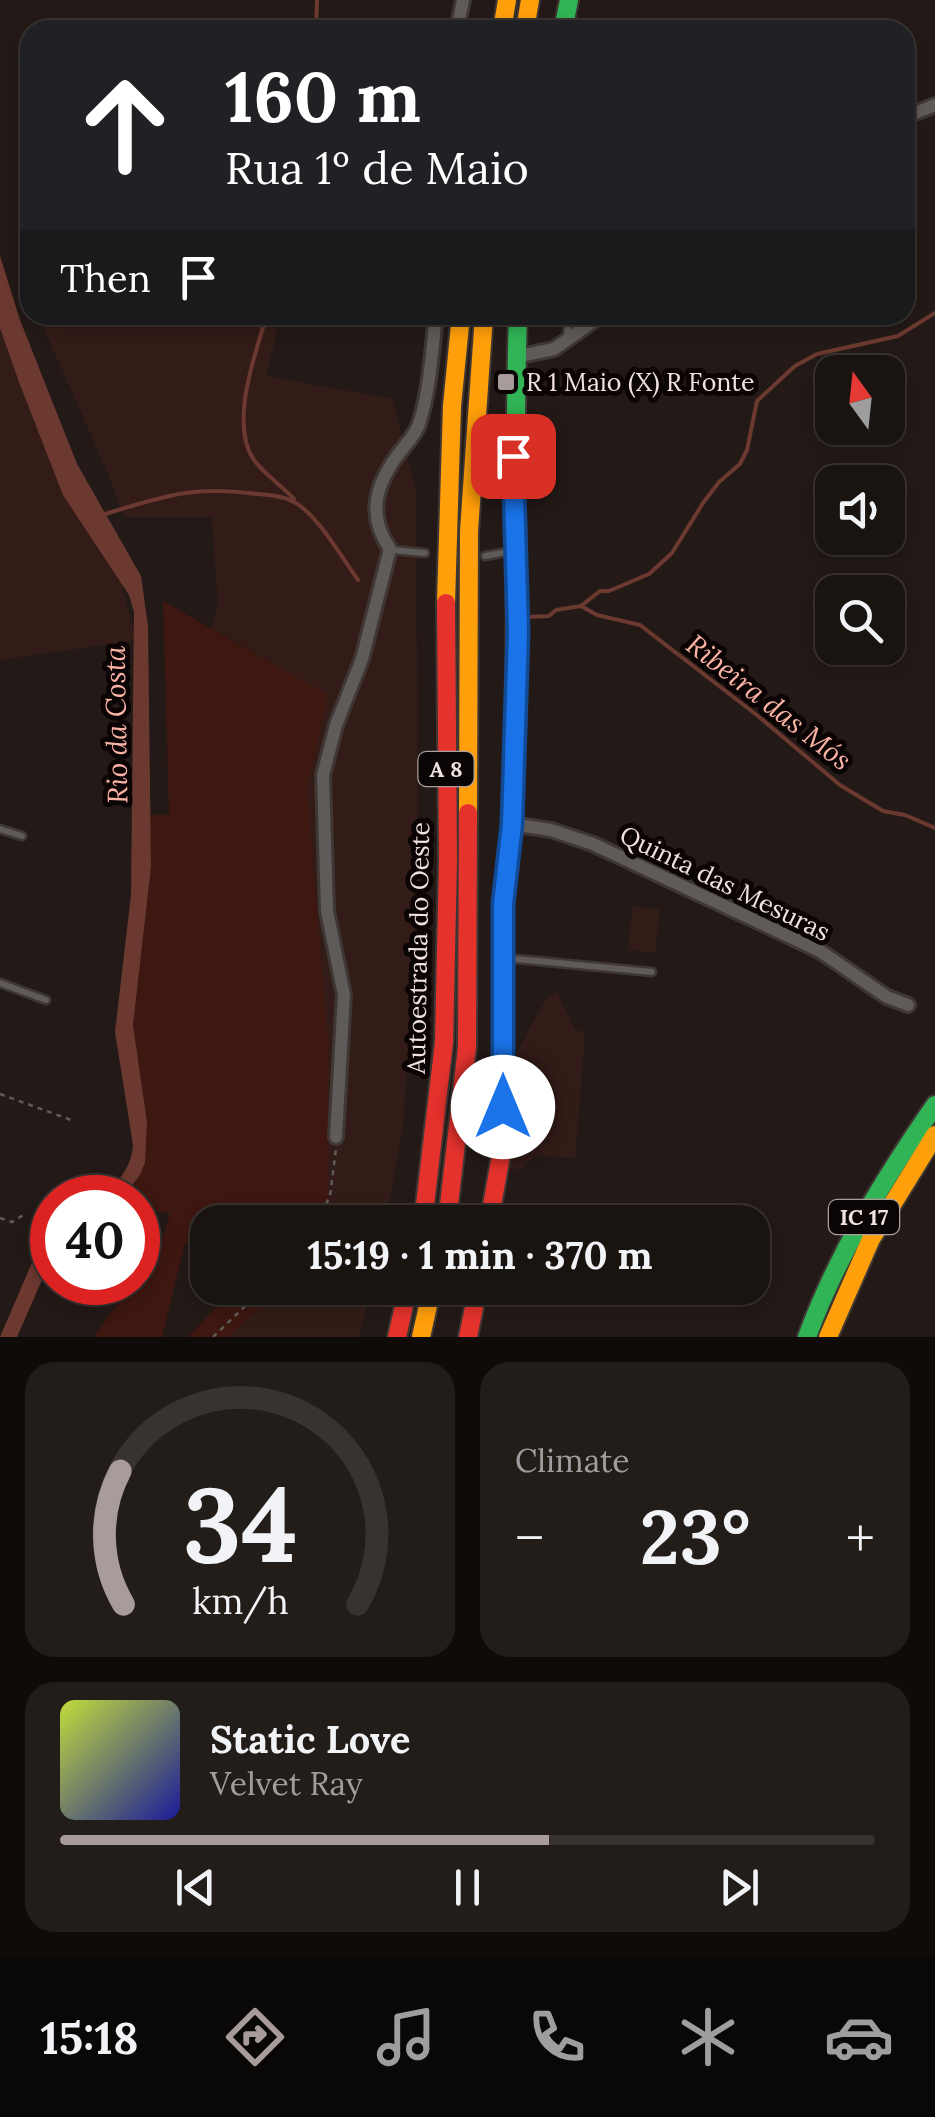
<!DOCTYPE html>
<meta charset="utf-8">
<style>
body{margin:0;font-family:Lora,serif;background:#231d1a;color:#f1f3f6;height:100vh;display:flex;flex-direction:column;font-size:38px;white-space:nowrap}
*{box-sizing:border-box;margin:0}
p{font-size:32px;color:#9f9e9f}
.icon{flex:none;width:55px;height:55px;fill:none;stroke:currentColor;stroke-width:2;stroke-linecap:round;stroke-linejoin:round}
.map{position:relative;height:1337px;overflow:hidden}
.drawer{display:flex;flex-direction:column;gap:25px;padding:25px;background:#0e0b09;flex:1}
.drawer>*{flex:none}
.banner{position:absolute;left:20px;top:20px;width:895px;height:305px;border-radius:30px;box-shadow:0 5px 15px #0003,0 0 0 2px #383331;background:#202124;color:#fff;overflow:hidden}
.needle{width:65px;rotate:345deg}
.controls{position:absolute;left:815px;top:355px;display:grid;gap:20px}
.controls a{display:grid;place-items:center;width:90px;height:90px;border-radius:20px;background:#1a1411;box-shadow:0 5px 15px #0003,0 0 0 2px #383331;font-size:50px}
.speed{position:absolute;left:30px;top:1175px;display:flex;gap:20px;font-size:50px;font-weight:700;text-align:center}
.speed>*{display:grid;place-content:center;width:130px;height:130px;border-radius:50%;background:#1a1411;box-shadow:0 5px 15px #0003,0 0 0 2px #383331;line-height:1}
.speed .limit{border:15px solid #d22;background:#fff;color:#111}
.pin{position:absolute;display:grid;place-items:center;width:85px;height:85px;color:#fff;margin:-42px;border-radius:20px;box-shadow:0 5px 15px #0006}
.me{position:absolute;width:110px;margin:-55px;rotate:0deg;stroke-linejoin:round;filter:drop-shadow(0 0 8px #0008)}
.turn{display:flex;align-items:center;gap:35px;height:210px;padding:0 40px;font-size:45px}
.turn .icon{width:130px;height:130px;stroke-width:2.5}
.turn b{display:block;font-size:70px;line-height:85px}
.then{display:flex;align-items:center;height:95px;padding:0 40px;background:#0003;gap:20px;font-size:38px}
.big{font-size:75px;font-weight:700;line-height:1.1}
.drawer .tile{flex:1;display:flex;flex-direction:column;justify-content:center;gap:15px;min-width:0;padding:0 35px;border-radius:30px;background:#231d1a}
.drawer .dial{align-items:center;gap:0}
.dial svg{height:260px;overflow:visible;fill:none;stroke:#383331;stroke-width:7;stroke-linecap:round;text-anchor:middle}
.dial text{fill:#f1f3f6;stroke:none}
.song{display:flex;align-items:center;gap:30px}
.cover{width:120px;height:120px;border-radius:15px;background:linear-gradient(135deg,hsl(70 70% 55%),hsl(240 70% 35%))}
.played{height:10px;border-radius:5px;background:linear-gradient(90deg,#a89c9a 60%,#383331 60%)}
.keys{display:flex;justify-content:space-around;direction:ltr}
.heat{display:flex;justify-content:space-between;align-items:center;font-size:55px;direction:ltr}
.drawer .tiles{flex:1;display:grid;gap:25px;grid-template-columns:1fr 1fr}
.tile:last-child{grid-column:span 2}
.trip{position:absolute;left:190px;top:1205px;width:580px;height:100px;border-radius:30px;background:#1a1411;box-shadow:0 5px 15px #0003,0 0 0 2px #383331;font-weight:700;line-height:100px;text-align:center}
.tab-bar{display:flex;height:160px;justify-content:space-around;align-items:center;background:#0a0807;color:#9f9e9f}
.tab-bar .icon{width:70px;height:70px}
.tab-bar .active{color:#a89c9a}
.tab-bar b{font-size:45px;color:#f1f3f6}
.map>svg:first-child{display:block}
</style>
<div class="map">
<svg width="935" height="1337" viewBox="0 0 935 1337">
<rect width="100%" height="100%" fill="#231a17"/>
<g fill="#331c18">
<path d="M0 301 114 558 137 640 0 660Z"/>
<path d="M38 315H281L266 376 392 399 416 489 418 890 403 1128 385 1222H328V1043L307 788 328 695 212 628 218 606 212 517H124L107 471Z"/>
<path d="M633 906 660 910 655 953 628 950Z"/>
<path d="M557 992 575 1030 585 1032 575 1158 535 1155 522 1169H508V1158L515 1153 516 1134 511 1129 517 1052 547 997Z"/>
<path d="M280 1288H371L359 1337H228Z"/>
</g>
<g fill="#3d1710">
<path d="M163 601 328 695 307 788 328 1043V1222H208L207 1244 185 1243 162 1337H94L132 1283 138 1282V1275L162 1240 170 1214 147 1209 138 1226V1198L123 1197 140 1175 147 1122 133 1025 151 867 150 815H169Z"/>
<path d="M234 1288H280L228 1337H188Z"/>
</g>
<g fill="#6c3930">
<path d="M0 256 20 320 77 464 141 576 148 626 151 867 133 1025 147 1122 145 1162 140 1175 123 1197H100C118 1183 131 1169 133 1145L115 1032 131 895 134 612 129 595 63 495 19 382 0 328Z"/>
<path d="M52 1236V1257L17 1337H0L37 1251Z"/>
</g>
<g fill="none" stroke-linecap="round" stroke-linejoin="round">
<g stroke="#6c3930" stroke-width="4">
<path d="M316 30 317 0"/>
<path d="M267 315C255 354 229 424 254 460 264 474 282 486 294 499"/>
<path d="M105 514C165 496 193 485 257 494 269 495 283 496 294 502 317 514 342 558 358 580"/>
<path d="M581 606 597 615 640 625 758 716 840 785 883 811 905 815 935 828"/>
<path d="M527 617 549 616 556 610 581 606 600 591H609L649 574 672 553 703 503 719 482 740 464 747 450 757 401 795 366 817 354 898 336 935 313"/>
</g>
<g stroke="#3f3734" stroke-width="11">
<g id="lane">
<path d="M566 340 570 315"/>
<path d="M392 550 425 553"/>
<path d="M485 556 513 551"/>
<path d="M0 829 22 836"/>
<path d="M505 958 652 972"/>
<path d="M0 983 46 1000"/>
</g>
</g>
<g stroke="#3f3734" stroke-width="18">
<g id="street">
<path d="M457 30 463 0"/>
<path d="M905 117 935 105"/>
<path d="M515 357 554 349 602 315"/>
<path d="M512 824 551 830 593 844 820 951 887 997 908 1005"/>
<path d="M336 1137 344 995 327 911 323 775 336 725 362 659 390 549C368 517 374 488 397 456 404 446 415 436 419 424 430 390 432 351 436 315"/>
</g>
</g>
<g stroke="#3f3734" stroke-width="22">
<g id="fast">
<path d="M563 30 569 0"/>
<path d="M514 745C518 601 513 458 518 315"/>
<path d="M807 1337C838 1253 884 1179 935 1105"/>
</g>
</g>
<g stroke="#3f3734" stroke-width="22">
<g id="slow">
<path d="M502 30 507 0"/>
<path d="M525 30 530 0"/>
<path d="M446 603 452 406 461 315"/>
<path d="M468 813 469 531 484 315"/>
<path d="M421 1337 432 1288"/>
<path d="M828 1337 871 1239 935 1135"/>
</g>
</g>
<g stroke="#3f3734" stroke-width="22">
<g id="jam">
<path d="M423 1222 444 1042 448 860 446 603"/>
<path d="M447 1222 467 1047 468 813"/>
<path d="M489 1222 503 1144V904L512 824 514 745"/>
<path d="M397 1337 408 1288"/>
<path d="M468 1337 478 1288"/>
</g>
</g>
<g stroke="#5f5b58" stroke-width="2.5" stroke-dasharray="5 5" stroke-linecap="butt">
<path d="M0 1094 74 1121"/>
<path d="M0 1218 12 1222 25 1214"/>
<path d="M317 1222 330 1196 336 1149"/>
<path d="M213 1337 264 1288"/>
</g>
<use href="#lane" stroke="#5f5b59" stroke-width="6"/>
<use href="#street" stroke="#5f5b59" stroke-width="12"/>
<use href="#fast" stroke="#30b455" stroke-width="18"/>
<use href="#slow" stroke="#ff9f0a" stroke-width="18"/>
<use href="#jam" stroke="#e5322d" stroke-width="18"/>
</g>
<g fill="none" stroke-linecap="round" stroke-linejoin="round">
<g stroke="#114b97" stroke-width="25">
<path id="route" d="M503 1107V904L512 824 518 632 513 456"/>
</g>
<use href="#route" stroke="#1a73e8" stroke-width="18"/>
</g>
<rect fill="#a89c9a" stroke="#0b0404" stroke-width="4" x="496" y="372" width="20" height="20" rx="5"/>
<g text-anchor="middle" stroke-width="10" stroke-linejoin="round" paint-order="stroke">
<g fill="#0b0404" stroke="#ab9f9e" stroke-width="2.5">
<rect x="418.5" y="752" width="55" height="34" rx="8"/>
<rect x="829" y="1200" width="70" height="34" rx="8"/>
</g>
<g font-size="22" font-weight="bold" fill="#f0e2e0">
<text x="446" y="777">A 8</text>
<text x="864" y="1225">IC 17</text>
</g>
<g font-size="25" fill="#f0e2e0" stroke="#0b0404" text-anchor="start">
<text x="526" y="391">R 1 Maio (X) R Fonte</text>
</g>
<g font-size="25" fill="#f0e2e0" stroke="#0b0404">
<text transform="translate(725 883) rotate(26)" y="9">Quinta das Mesuras</text>
<text transform="translate(418 948) rotate(-89)" y="9">Autoestrada do Oeste</text>
</g>
<g font-size="28" font-style="italic" fill="#fcb3a5" stroke="#0b0404">
<text transform="translate(769 702) rotate(38)" y="10">Ribeira das Mós</text>
<text transform="translate(116 725) rotate(-91)" y="10">Rio da Costa</text>
</g>
</g>
</svg>
<div class="controls">
<a><svg class="needle" viewBox="-14 -14 28 28"><path d="M0-13l5 13h-10z" fill="#e53935"/><path d="M0 13l5-13h-10z" fill="#9f9e9f"/></svg></a>
<a><svg class="icon" aria-label="sound" viewBox="0 0 24 24"><path d="M4 9h4l5-4v14l-5-4H4zM17 9q2 3 0 6"/></svg></a>
<a><svg class="icon" aria-label="search" viewBox="0 0 24 24"><circle cx="10" cy="10" r="6"/><path d="M15 15l6 6"/></svg></a>
</div>
<div class="speed"><div class="limit">40</div></div>
<div class="pin" style="left:513px;top:456px;background:#d93025"><svg class="icon" aria-label="arrive" viewBox="0 0 24 24"><path d="M6 21V4h12l-3 4 3 4H6"/></svg></div>
<svg class="me" style="left:503px;top:1107px" viewBox="-20 -20 40 40"><circle r="19" fill="#fff"/><path d="M0-13L10 11 0 6-10 11z" fill="#1a73e8"/></svg>
<div class="trip">15:19 · 1 min · 370 m</div>
<div class="banner">
<div class="turn"><svg class="icon" aria-label="ahead" viewBox="0 0 24 24"><path d="M12 20V5M6 11l6-6 6 6"/></svg><div><b>160 m</b>Rua 1º de Maio</div></div>
<div class="then">Then<svg class="icon" aria-label="arrive" viewBox="0 0 24 24"><path d="M6 21V4h12l-3 4 3 4H6"/></svg></div>
</div>
</div>
<section class="drawer">
<div class="tiles">
<div class="tile dial"><svg viewBox="0 0 100 80">
<path d="M14 69A42 42 0 1 1 86 69"/>
<path d="M14 69A42 42 0 0 1 13 28" stroke="#a89c9a"/>
<text x="50" y="56" font-size="32" font-weight="700">34</text>
<text x="50" y="72" font-size="11">km/h</text>
</svg></div>
<div class="tile"><p>Climate</p>
<div class="heat"><a>−</a><b class="big">23°</b><a>+</a></div>
</div>
<div class="tile">
<div class="song"><i class="cover"></i><div><b>Static Love</b><p>Velvet Ray</p></div></div>
<div class="played"></div>
<div class="keys"><svg class="icon" aria-label="previous" viewBox="0 0 24 24"><path d="M18 5L8 12l10 7zM5 5v14"/></svg><svg class="icon" aria-label="pause" viewBox="0 0 24 24"><path d="M8 5v14M16 5v14"/></svg><svg class="icon" aria-label="next" viewBox="0 0 24 24"><path d="M6 5l10 7-10 7zM19 5v14"/></svg></div>
</div>
</div>
</section>
<nav class="tab-bar">
<b>15:18</b>
<svg class="icon active" aria-label="directions" viewBox="0 0 24 24"><path d="M12 3l9 9-9 9-9-9zM9 14v-3h6M13 9l2 2-2 2"/></svg>
<svg class="icon" aria-label="music" viewBox="0 0 24 24"><path d="M9 18V5l10-2v13"/><circle cx="6" cy="18" r="3"/><circle cx="16" cy="16" r="3"/></svg>
<svg class="icon" aria-label="phone" viewBox="0 0 24 24"><path d="M5 4h4l2 5-3 2q2 4 5 5l2-3 5 2v4C11 20 4 13 5 4z"/></svg>
<svg class="icon" aria-label="climate" viewBox="0 0 24 24"><path d="M12 3v18M4 7l16 10M4 17L20 7"/></svg>
<svg class="icon" aria-label="car" viewBox="0 0 24 24"><path d="M5 17H2v-5l4-1 3-4h7l3 4 3 1v5h-3M9 17h6M6 11h13"/><circle cx="7" cy="17" r="2"/><circle cx="17" cy="17" r="2"/></svg>
</nav>
